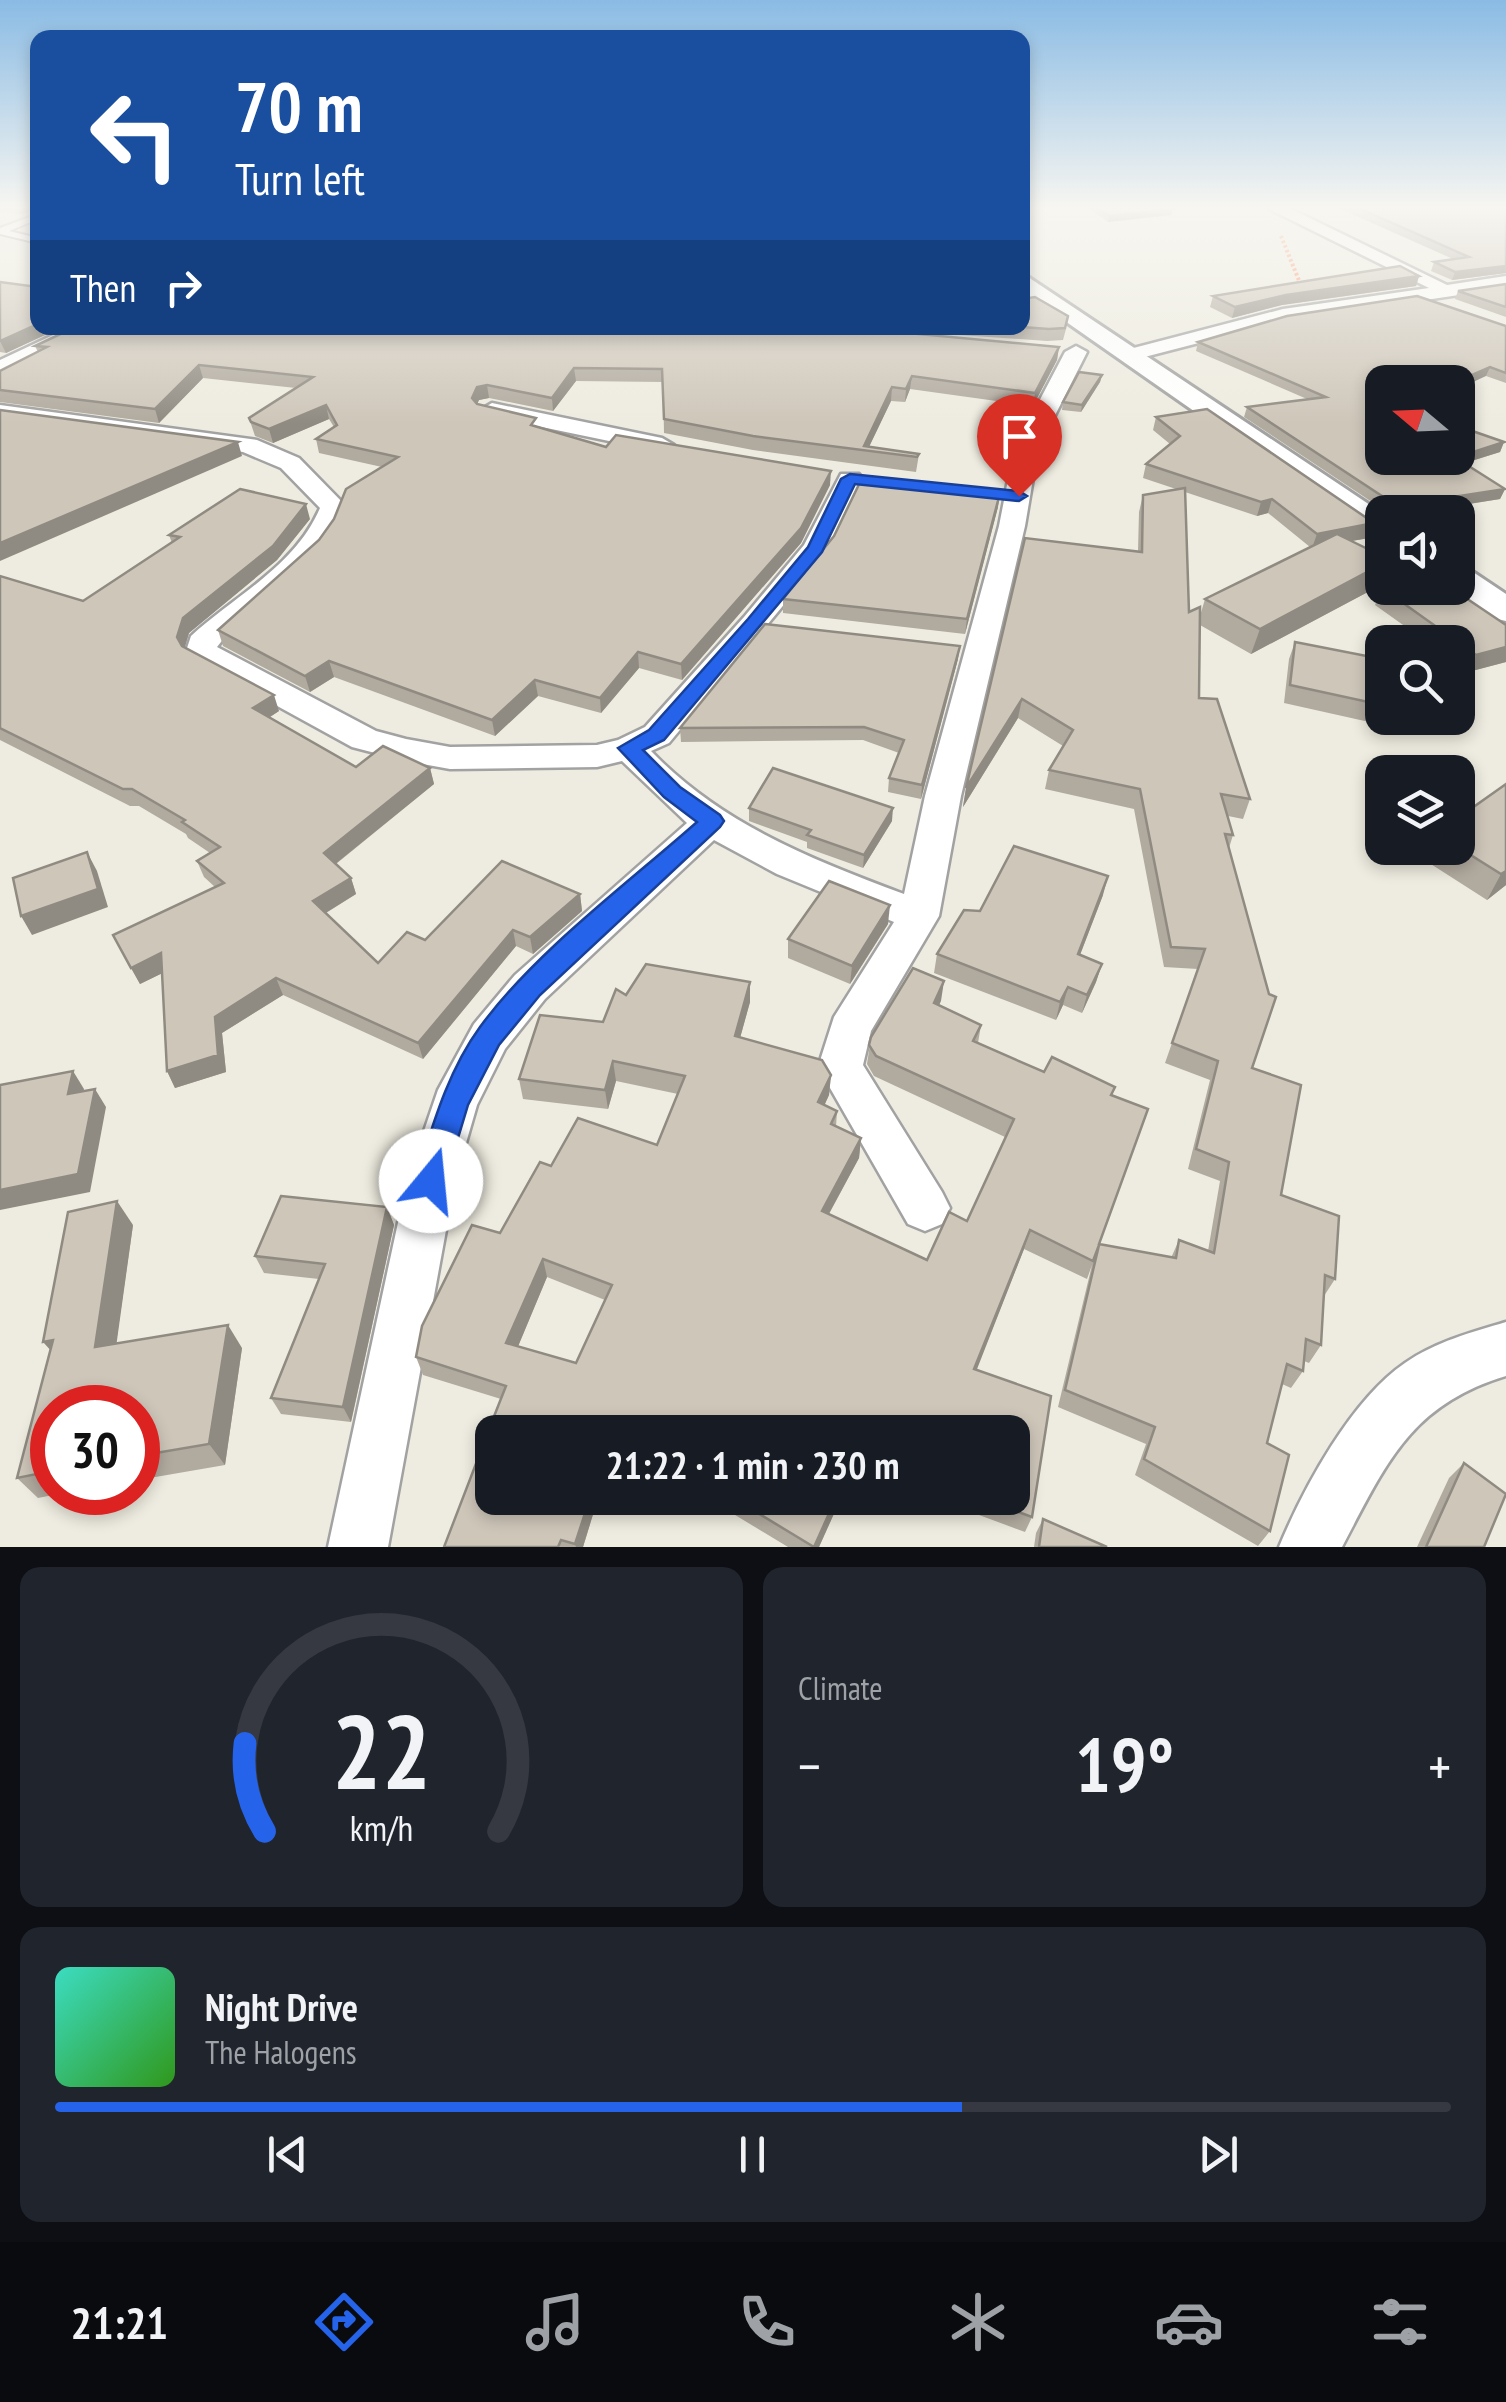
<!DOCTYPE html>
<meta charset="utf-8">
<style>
body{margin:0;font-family:"PT Sans Narrow",sans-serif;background:#20242c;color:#f1f3f6;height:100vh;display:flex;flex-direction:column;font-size:38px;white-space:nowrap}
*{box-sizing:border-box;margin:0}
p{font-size:32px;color:#9ea1a6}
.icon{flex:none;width:55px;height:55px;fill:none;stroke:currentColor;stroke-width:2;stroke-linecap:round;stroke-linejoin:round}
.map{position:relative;height:1547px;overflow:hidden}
.drawer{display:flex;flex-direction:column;gap:20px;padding:20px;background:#0d0f14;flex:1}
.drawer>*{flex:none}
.banner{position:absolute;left:30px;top:30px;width:1000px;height:305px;border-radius:20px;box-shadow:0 5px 15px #0003;background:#1a4fa0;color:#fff;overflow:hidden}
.needle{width:65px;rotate:289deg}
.buttons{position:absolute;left:1365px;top:365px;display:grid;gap:20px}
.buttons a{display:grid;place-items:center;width:110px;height:110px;border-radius:20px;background:#171b24;box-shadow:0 5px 15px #0003;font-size:50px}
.speed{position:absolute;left:30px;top:1385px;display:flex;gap:20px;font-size:50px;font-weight:700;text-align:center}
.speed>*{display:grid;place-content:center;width:130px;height:130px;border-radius:50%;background:#171b24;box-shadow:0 5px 15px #0003;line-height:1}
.speed .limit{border:15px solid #d22;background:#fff;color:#111}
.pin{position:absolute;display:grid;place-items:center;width:85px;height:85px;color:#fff;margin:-102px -42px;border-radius:50% 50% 50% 0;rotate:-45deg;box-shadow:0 0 10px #0007}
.pin .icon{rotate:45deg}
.me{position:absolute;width:110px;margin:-55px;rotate:17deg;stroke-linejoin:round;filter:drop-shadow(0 0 8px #0008)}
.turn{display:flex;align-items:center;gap:35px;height:210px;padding:0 40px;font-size:45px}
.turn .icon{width:130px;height:130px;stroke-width:2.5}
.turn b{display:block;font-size:70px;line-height:85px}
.then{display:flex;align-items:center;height:95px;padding:0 40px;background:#0003;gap:20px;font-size:38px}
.big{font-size:75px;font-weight:600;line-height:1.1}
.drawer .widget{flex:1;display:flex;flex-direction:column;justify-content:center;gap:15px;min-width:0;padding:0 35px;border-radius:20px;background:#20242c}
.drawer .dial{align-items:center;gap:0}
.dial svg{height:260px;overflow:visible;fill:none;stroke:#363941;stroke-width:7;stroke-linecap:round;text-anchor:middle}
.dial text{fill:#f1f3f6;stroke:none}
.song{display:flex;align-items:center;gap:30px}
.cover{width:120px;height:120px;border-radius:15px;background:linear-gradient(135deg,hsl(170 70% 55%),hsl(110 70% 35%))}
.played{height:10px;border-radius:5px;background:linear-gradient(90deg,#2563eb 65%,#363941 65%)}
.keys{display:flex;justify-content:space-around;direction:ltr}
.heat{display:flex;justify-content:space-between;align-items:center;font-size:55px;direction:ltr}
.drawer .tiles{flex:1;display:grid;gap:20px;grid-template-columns:1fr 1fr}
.widget:last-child{grid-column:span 2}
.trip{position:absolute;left:475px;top:1415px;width:555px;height:100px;border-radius:20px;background:#171b24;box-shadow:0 5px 15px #0003;font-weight:600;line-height:100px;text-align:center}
.dock{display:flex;height:160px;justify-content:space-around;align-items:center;background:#090b0e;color:#9ea1a6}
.dock .icon{width:70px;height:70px}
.dock .active{color:#2563eb}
.dock b{font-size:45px;color:#f1f3f6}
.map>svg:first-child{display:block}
</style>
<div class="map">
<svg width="1506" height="1547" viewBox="0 0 1506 1547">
<rect width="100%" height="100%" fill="#eeece0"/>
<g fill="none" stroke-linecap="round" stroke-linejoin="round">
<g stroke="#a2a2a2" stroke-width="4">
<path id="service" d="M38 214V219L9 231 38 238V243L0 234V228Z"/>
</g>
<g stroke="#a2a2a2" stroke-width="5">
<g id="minor">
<path d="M1265 207H1287L1447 285 1506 276V288L1284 321 1129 361 1122 359 1118 355 1122 351 1283 309 1429 288Z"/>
<path d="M68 328H93L0 374V360Z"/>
<path d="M1076 346 1087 352 1038 449 1025 526 961 796 939 916 871 1031 863 1065 942 1192 950 1208 942 1224 925 1231 908 1224 818 1067 834 1017 894 922 777 874 714 840 545 999 505 1049 477 1105 455 1181 388 1547H328L407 1181 438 1090 474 1024 515 975 687 823 622 761 597 767 450 769 406 761 352 747 190 658 186 651 191 636C236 595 295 566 320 508L281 468 243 452 0 419V405L257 440 299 458 347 507C317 582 260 592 217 647L376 731 406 739 450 747 597 745 618 740 645 727 744 617 804 545 841 474H859L863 479 826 554 669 743 651 751C721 824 811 859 904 894L925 796 999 526 1014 449 1065 352Z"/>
<path d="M492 403 662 438 674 445 662 452 484 415 480 410Z"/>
<path d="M1506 1322V1376C1410 1405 1386 1464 1342 1547H1279C1304 1487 1351 1400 1405 1363 1435 1342 1472 1332 1506 1322Z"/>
</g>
</g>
<g stroke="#a2a2a2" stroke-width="6">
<g id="tertiary">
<path d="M1022 273 1382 513V537L1370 534 1022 291Z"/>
<path d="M1458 567 1470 570 1506 594V621L1493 618 1450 588H1458Z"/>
</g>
</g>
<path stroke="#ff8b60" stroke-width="4" stroke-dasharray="2.5 2.5" stroke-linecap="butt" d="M1281 236 1300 283 1298 289"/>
<use href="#service" fill="#fff" fill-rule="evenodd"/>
<use href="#minor" fill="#fff" fill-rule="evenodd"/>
<use href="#tertiary" fill="#fff" fill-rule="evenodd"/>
</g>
<g fill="#b1aa9f" fill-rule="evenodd">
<path d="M0 207 38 208 21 214 0 212Z"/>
<path d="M1087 207H1169L1173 209 1171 215 1108 222Z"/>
<path d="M1336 207H1506V273L1452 280 1431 271 1434 262 1453 259Z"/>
<path d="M1419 276 1416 286 1282 305 1232 318 1210 307 1213 296Z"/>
<path d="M0 282 38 328H60L6 353 0 352Z"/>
<path d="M1506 284V317L1455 299 1458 291Z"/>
<path d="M1022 299 1066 329 1063 340 1047 341 872 329 1059 347 1057 360 1033 406 910 389 905 402 891 401 869 447 919 454 916 472 753 450 664 433 663 382 576 381 553 411 489 398 479 400 477 404 537 427 606 447 830 485 801 543 682 680 639 668 601 713 538 696 495 736 334 677 310 692 223 646 218 630 319 540 382 467 319 453 316 439 334 427 329 419 273 443 255 436 249 418 296 388 203 378 159 423 0 402V371L38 352 35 346 73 328H1022Z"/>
<path d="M1506 326V383L1486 376 1382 382V458L1504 442 1500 452 1465 463 1505 489 1500 499 1451 507 1457 512H1384V510L1244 417 1247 407 1307 399 1196 351 1198 342Z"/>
<path d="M1102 375 1100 382 1081 412 1062 410 1063 402Z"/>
<path d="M1207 409 1374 523 1369 538 1351 541 1382 556V580L1381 585 1251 654 1200 625 1199 698 1217 699 1250 799 1243 819 1228 816 1233 835 1229 848 1269 994 1276 997 1252 1068 1301 1085 1281 1195 1339 1216 1335 1279 1324 1296 1321 1345 1309 1363 1304 1361 1303 1371 1291 1388 1282 1384 1267 1443 1289 1455 1270 1531 1258 1546 1135 1475 1146 1444 1058 1407 1092 1265 1087 1279 1024 1249 976 1370 1051 1396 1032 1517 1025 1532 933 1498H1012V1432H494L491 1424 501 1399 423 1375 416 1357 422 1326 472 1225 500 1233 540 1162 551 1166 578 1118 657 1145 678 1094 616 1081 608 1109 523 1099 519 1079 540 1015 603 1022 616 989 626 995 646 964 750 982V1002L740 1038 822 1060 831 1075 829 1095 824 1105 837 1111 836 1127 861 1138 859 1158 829 1214 927 1260 949 1212 967 1221 1005 1137 874 1076 867 1064 871 1037 913 968 944 981 939 1005 981 1025 978 1043 1044 1072 1052 1057 1115 1087 1112 1095 1148 1109 1099 1244 1171 1258 1179 1240 1208 1251 1220 1181 1188 1169 1210 1080 1165 1063 1198 969 1164 967 1134 809 1045 789 1049 770 1063 746 1018 718 963 807 966 788 1025 538 1138 551 1139 512 1143 495 1176 489 1143 478 1146 464 1170 444 1153 430 1156 417ZM1185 492 1257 516 1268 513 1310 547 1205 599 1200 616V607L1189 612ZM547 1277 605 1300 576 1363 518 1346Z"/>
<path d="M998 507 965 634 783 613V599Z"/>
<path d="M310 519 277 560 189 633 185 647 279 711 270 717 356 767 430 768 434 784 336 864 351 878 356 894 326 913 378 963 425 940 580 894 582 911 533 954 516 946 423 1059 283 995 222 1033 226 1072 175 1088 167 1071 162 973 140 984 113 935 215 887 204 877 197 861 210 853 188 838 186 834 139 806H130L0 740V576L83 601 172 543 169 535Z"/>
<path d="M1382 588 1506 625V662L1468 672 1458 665V642H1427L1375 605Z"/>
<path d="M1295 642 1382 659V718H1411L1405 730 1284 703 1289 659Z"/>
<path d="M958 659 921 799 888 792 889 778 899 753 863 740 681 742 680 728Z"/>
<path d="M1506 784V885L1487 900 1423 859 1428 848H1458Z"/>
<path d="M749 808 892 821 863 868 807 848V842L749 821Z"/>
<path d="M1103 895 1080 955 1102 964 1096 982 1082 1013 1063 1005 1056 1020 934 973 937 954 980 911Z"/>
<path d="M888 924 850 984 788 958V939Z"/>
<path d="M387 1207 394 1225 351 1422 281 1414 271 1398 319 1279 264 1273 255 1256Z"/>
<path d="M133 1225 116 1343 242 1348 225 1465 138 1480V1408H52V1492H68L38 1498 17 1478Z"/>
<path d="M1464 1463 1484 1547H1417L1449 1478Z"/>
<path d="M492 1498H598L583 1547H444Z"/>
<path d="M707 1498H841L819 1547H788Z"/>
<path d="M1043 1519 1107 1547H1034L1036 1533Z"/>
</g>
<g fill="#908b82">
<path d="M18 207H38V208L21 214Z"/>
<path d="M1173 209 1171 215 1108 222 1109 216Z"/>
<path d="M1506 266V273L1452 280 1455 272Z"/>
<path d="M1419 276 1416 286 1282 305 1232 318 1235 307 1286 295Z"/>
<path d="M38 324V328H60L6 353 0 341Z"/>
<path d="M1059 347 1057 360 1033 406 1035 393Z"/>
<path d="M199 365 203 378 159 423 155 409Z"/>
<path d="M1490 367 1486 376 1458 389V382H1456Z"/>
<path d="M574 368 576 381 553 411 552 398Z"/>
<path d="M1102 375 1100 382 1081 412 1082 405Z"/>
<path d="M912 376 910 389 905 402 906 389Z"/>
<path d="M487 385 489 398 479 400 474 411 472 398 477 387Z"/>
<path d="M892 387 891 401 867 451 864 446Z"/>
<path d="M326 405 329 419 273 443 269 429Z"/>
<path d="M238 442 242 456 0 561V543Z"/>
<path d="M1504 442 1500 452 1452 467 1456 458Z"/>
<path d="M831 471 830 485 801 543 682 680 681 664Z"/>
<path d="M1505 489 1500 499 1436 509 1440 499Z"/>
<path d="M1000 493 998 507 965 634 967 619Z"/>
<path d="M1272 499 1268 513 1257 516 1261 502Z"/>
<path d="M306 504 310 519 277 560 189 633 183 653 177 637 183 618Z"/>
<path d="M1374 523 1369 538 1312 548 1317 534Z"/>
<path d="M1382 564V580L1381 585 1251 654 1260 629Z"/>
<path d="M960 646 958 659 921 799 922 785Z"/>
<path d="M1506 647V662L1468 672 1476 655Z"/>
<path d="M638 652 639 668 601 713 600 698Z"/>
<path d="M329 661 334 677 310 692 305 676Z"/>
<path d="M535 680 538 696 495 736 492 720Z"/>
<path d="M274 695 279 711 259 724 253 708Z"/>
<path d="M1022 699 1018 718 963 807 966 788Z"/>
<path d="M430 768 434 784 329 869 324 853Z"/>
<path d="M893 808 892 821 863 868 864 855Z"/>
<path d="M87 852 97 871 108 907 32 935 21 916Z"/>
<path d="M1506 871V885L1487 900 1501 874Z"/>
<path d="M1108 876 1103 895 1073 973 1078 954Z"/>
<path d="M351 878 356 894 319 917 313 901Z"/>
<path d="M580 894 582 911 533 954 530 937Z"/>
<path d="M890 905 888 924 850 984 852 966Z"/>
<path d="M513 930 516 946 423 1059 418 1043Z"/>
<path d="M161 953 169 970 140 984 131 968Z"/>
<path d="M1102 964 1096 982 1082 1013 1087 995Z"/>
<path d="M276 978 283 995 222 1033 226 1072 175 1088 167 1071 215 1017Z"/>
<path d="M944 981 941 1001 931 1023 934 1003Z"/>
<path d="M750 982V1002L735 1056V1036Z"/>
<path d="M1068 987 1063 1005 1056 1020 1060 1002Z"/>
<path d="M613 1061 616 1081 608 1109 605 1090Z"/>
<path d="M73 1071 84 1089 79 1111 68 1094Z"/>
<path d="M831 1075 829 1095 817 1122 818 1102Z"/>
<path d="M95 1089 106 1107 90 1192 0 1210V1190Z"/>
<path d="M861 1138 859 1158 820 1230 822 1211Z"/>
<path d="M117 1201 133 1225 113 1369 95 1347Z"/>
<path d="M387 1207 394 1225 351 1422 343 1407Z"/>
<path d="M1030 1230 1024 1249 970 1387 974 1369Z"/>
<path d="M543 1259 547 1277 512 1361 506 1343Z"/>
<path d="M228 1325 242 1348 225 1465 209 1444Z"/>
<path d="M53 1340 63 1364 43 1342Z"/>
<path d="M590 1498H598L583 1547H576L575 1544Z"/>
<path d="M836 1498H841L819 1547H814Z"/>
</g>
<g fill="#cec6b9" stroke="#908b82" stroke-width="2.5" fill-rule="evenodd">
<path d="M1096 207H1169L1173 209 1109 216Z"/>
<path d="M1356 207H1506V266L1455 272 1434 262 1469 257Z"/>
<path d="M1400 266 1419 276 1286 295 1235 307 1213 296Z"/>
<path d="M0 282 38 287V324L0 341Z"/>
<path d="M1506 284V307L1458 291Z"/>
<path d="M1417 296 1506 326V373L1490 367 1456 382H1382V458H1456L1505 489 1440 499 1458 512H1389L1388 500 1247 407 1326 397 1198 342 1287 316Z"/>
<path d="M1035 297 1068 316 1065 328 1049 329 1022 327V299Z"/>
<path d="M73 328H854L1059 347 1035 393 912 376 906 389 892 387 864 446 919 454 917 457 753 436 664 419 662 369 574 368 552 398 487 385 477 387 472 398 477 404 536 418 531 425 606 447 616 435 831 471 801 528 681 664 638 652 600 698 535 680 492 720 329 661 305 676 218 630 319 540 334 519 346 489 398 457 316 439 337 425 326 405 269 429 251 422 249 418 313 377 199 365 155 409 0 390V371L47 347 35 346Z"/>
<path d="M1079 372 1102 375 1082 405 1063 402Z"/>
<path d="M1207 409 1374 523 1317 534 1272 499 1261 502 1146 464 1180 436 1156 417Z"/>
<path d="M0 410 238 442 0 543Z"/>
<path d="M1458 426 1504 442 1458 457Z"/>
<path d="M863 476 1000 493 967 619 783 599 834 536Z"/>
<path d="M1185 488 1189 612 1200 607 1199 698 1217 699 1250 799 1221 794 1233 835 1225 834 1269 994 1276 997 1252 1068 1301 1085 1281 1195 1339 1216 1335 1279 1325 1275 1321 1345 1306 1339 1303 1371 1287 1364 1267 1443 1289 1455 1270 1531 1144 1459 1155 1427 1065 1390 1099 1245 1093 1261 1030 1230 974 1369 1051 1396 1032 1517 980 1498H1012V1432H626L613 1425 611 1432H504H511V1427L491 1424 506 1386 416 1357 422 1326 472 1225 500 1233 540 1162 551 1166 578 1118 657 1145 685 1076 613 1061 605 1090 519 1079 540 1015 603 1022 616 989 626 995 646 964 750 982 735 1036 822 1060 831 1075 818 1102 837 1111 831 1124 861 1138 822 1211 927 1260 949 1212 967 1221 1014 1119 876 1056 869 1045 871 1037 913 968 944 981 934 1003 981 1025 973 1041 1044 1072 1052 1057 1115 1087 1111 1095 1148 1109 1099 1244 1176 1258 1179 1240 1214 1253 1229 1162 1196 1149 1218 1061 1172 1043 1205 949 1171 947 1140 789 1049 770 1073 730 1022 699 966 788 1025 538 1142 552 1143 495ZM543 1259 612 1285 576 1363 506 1343Z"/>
<path d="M240 489 306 504 273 546 183 618 177 637 182 646 274 695 253 708 356 767 383 746 430 768 324 853 351 878 313 901 378 963 407 932 425 940 502 861 580 894 530 937 513 930 418 1043 276 978 215 1017 218 1055 167 1071 161 953 131 968 113 935 224 883 197 861 220 847 182 822 185 820 132 789H123L0 728V576L83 601 180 537 169 535Z"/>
<path d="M1337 534 1382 556V564L1260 629 1205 599Z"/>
<path d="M1382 588H1451L1506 625V647L1476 655Z"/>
<path d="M765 624 960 646 922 785 889 778 904 740 864 727 680 728Z"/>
<path d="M1295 642 1382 659V705L1290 685Z"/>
<path d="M773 768 893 808 864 855 807 835 811 830 749 808Z"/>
<path d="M1506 784V871L1501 874 1458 847V818Z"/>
<path d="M1014 846 1108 876 1078 954 1102 964 1087 995 1068 987 1060 1002 937 954 964 910 980 911Z"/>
<path d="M87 852 98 889 21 916 13 878Z"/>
<path d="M829 881 890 905 852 966 788 939Z"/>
<path d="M73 1071 68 1094 95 1089 78 1174 0 1190V1085Z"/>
<path d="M281 1196 387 1207 343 1407 271 1398 325 1264 255 1256Z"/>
<path d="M117 1201 95 1347 228 1325 209 1444 138 1456V1408H52V1471L17 1478 53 1340 43 1342 68 1212Z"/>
<path d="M492 1434V1498H590L575 1544 561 1540 558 1547H444L487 1435Z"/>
<path d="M1464 1463 1506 1494 1484 1547H1426Z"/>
<path d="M733 1498H836L814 1547Z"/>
<path d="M1043 1519 1107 1547H1039Z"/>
</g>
<linearGradient id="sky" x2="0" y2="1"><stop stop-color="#8abbe4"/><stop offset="0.49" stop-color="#f7f6f1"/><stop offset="1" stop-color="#f7f6f1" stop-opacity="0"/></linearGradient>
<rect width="1506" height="424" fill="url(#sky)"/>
<path fill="#2563eb" stroke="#184099" stroke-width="2.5" d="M850 474 1019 491 1027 496 1019 501 855 484 822 552 664 740 643 750 680 787 720 815 724 821 720 827 540 995 499 1045 468 1105 442 1191 431 1195 420 1191 415 1181C432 1128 447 1072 480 1027 535 952 627 884 697 822L664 797 618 748 649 730 748 619 808 547 841 479Z"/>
</svg>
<div class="buttons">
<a><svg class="needle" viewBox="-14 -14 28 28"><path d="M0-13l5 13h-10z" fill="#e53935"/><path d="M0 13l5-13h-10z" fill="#9ea1a6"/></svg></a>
<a><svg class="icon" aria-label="sound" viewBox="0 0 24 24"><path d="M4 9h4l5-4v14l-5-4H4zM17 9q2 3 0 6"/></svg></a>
<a><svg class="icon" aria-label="search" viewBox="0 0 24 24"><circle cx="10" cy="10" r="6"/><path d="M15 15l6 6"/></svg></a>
<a><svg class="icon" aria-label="layers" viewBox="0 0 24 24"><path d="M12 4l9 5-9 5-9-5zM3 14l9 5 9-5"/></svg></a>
</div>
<div class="speed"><div class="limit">30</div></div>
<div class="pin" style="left:1019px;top:496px;background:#d93025"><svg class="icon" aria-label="arrive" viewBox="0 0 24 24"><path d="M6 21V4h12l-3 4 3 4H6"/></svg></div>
<svg class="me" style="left:431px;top:1181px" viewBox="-20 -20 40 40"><circle r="19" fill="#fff"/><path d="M0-13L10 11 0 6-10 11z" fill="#2563eb"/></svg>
<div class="trip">21:22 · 1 min · 230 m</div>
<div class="banner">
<div class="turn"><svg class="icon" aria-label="left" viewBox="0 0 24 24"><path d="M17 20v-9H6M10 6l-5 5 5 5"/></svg><div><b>70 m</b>Turn left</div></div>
<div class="then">Then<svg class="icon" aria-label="right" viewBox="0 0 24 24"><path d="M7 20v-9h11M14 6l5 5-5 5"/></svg></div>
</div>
</div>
<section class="drawer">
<div class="tiles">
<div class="widget dial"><svg viewBox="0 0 100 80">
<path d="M14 69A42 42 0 1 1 86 69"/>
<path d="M14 69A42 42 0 0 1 8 42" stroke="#2563eb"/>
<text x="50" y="56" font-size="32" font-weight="700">22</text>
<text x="50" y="72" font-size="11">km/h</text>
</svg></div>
<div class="widget"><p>Climate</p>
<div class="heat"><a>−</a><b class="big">19°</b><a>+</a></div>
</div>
<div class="widget">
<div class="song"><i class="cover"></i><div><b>Night Drive</b><p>The Halogens</p></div></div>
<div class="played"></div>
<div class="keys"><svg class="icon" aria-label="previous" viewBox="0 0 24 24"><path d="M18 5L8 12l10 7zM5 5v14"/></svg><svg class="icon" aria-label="pause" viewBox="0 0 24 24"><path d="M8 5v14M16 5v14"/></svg><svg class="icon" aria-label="next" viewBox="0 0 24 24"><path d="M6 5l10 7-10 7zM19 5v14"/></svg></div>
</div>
</div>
</section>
<nav class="dock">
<b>21:21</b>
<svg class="icon active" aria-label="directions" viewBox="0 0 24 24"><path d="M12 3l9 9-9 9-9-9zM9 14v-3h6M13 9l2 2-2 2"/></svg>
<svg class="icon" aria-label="music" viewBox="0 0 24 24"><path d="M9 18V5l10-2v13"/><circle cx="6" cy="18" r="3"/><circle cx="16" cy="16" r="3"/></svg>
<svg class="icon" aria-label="phone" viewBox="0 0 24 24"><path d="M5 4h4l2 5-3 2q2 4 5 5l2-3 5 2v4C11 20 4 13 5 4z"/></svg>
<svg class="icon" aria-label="climate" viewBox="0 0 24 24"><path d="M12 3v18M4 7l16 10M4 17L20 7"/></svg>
<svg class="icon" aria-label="car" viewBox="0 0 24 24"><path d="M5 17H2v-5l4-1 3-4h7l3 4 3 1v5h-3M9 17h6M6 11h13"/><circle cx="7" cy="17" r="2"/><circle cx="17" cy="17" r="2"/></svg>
<svg class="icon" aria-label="filters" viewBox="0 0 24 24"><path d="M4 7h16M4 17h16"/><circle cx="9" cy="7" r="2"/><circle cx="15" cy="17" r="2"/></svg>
</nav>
